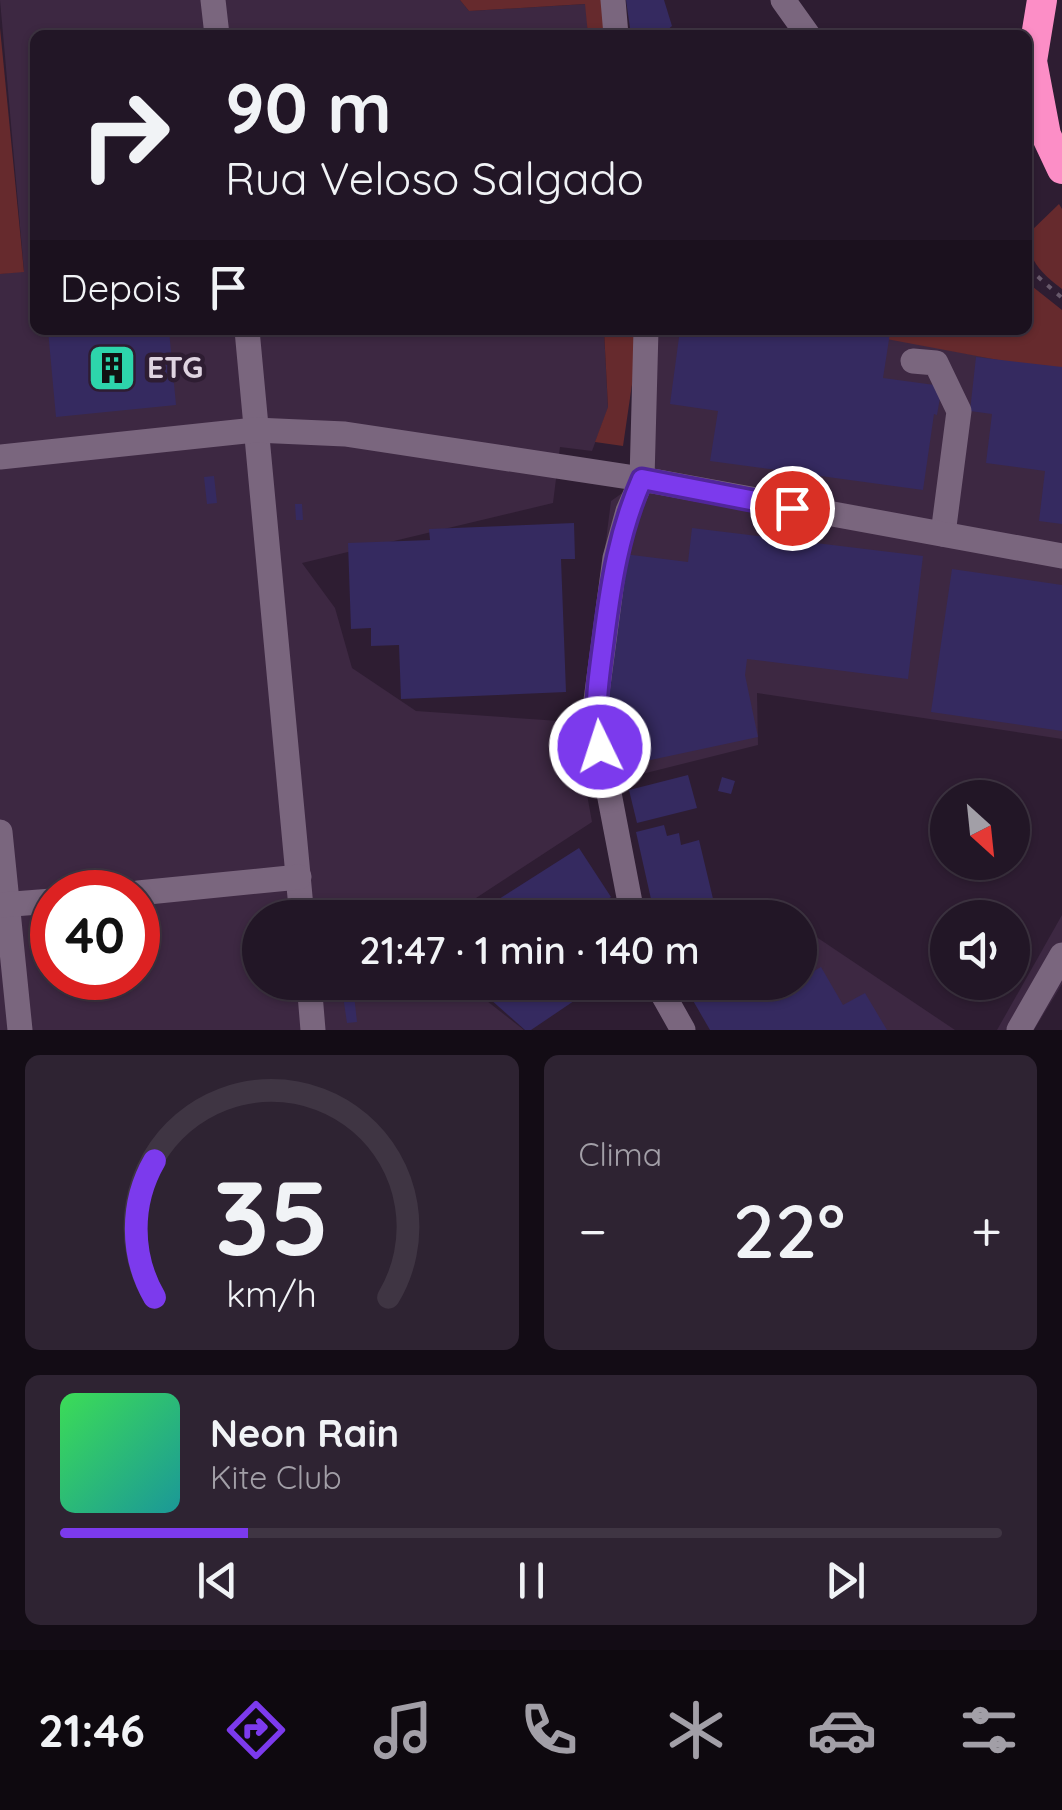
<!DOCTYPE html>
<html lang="pt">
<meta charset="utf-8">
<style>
body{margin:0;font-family:Quicksand,sans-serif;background:#2e2332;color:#f1f3f6;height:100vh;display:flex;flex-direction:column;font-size:38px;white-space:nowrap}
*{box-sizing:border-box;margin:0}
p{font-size:32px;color:#a29fa7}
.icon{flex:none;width:55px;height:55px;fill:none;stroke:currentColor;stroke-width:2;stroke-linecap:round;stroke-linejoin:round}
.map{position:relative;height:1030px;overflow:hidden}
.details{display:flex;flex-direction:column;gap:25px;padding:25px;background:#130c15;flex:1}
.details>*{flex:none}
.guide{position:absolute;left:30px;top:30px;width:1002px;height:305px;border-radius:15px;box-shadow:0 2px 8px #0004,0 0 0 2px #3f3543;background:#221626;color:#f1f3f6;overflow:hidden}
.needle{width:65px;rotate:153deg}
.buttons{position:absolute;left:930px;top:780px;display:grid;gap:20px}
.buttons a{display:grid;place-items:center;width:100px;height:100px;border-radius:50%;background:#221626;box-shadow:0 2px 8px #0004,0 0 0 2px #3f3543;font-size:50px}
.speed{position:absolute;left:30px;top:870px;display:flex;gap:20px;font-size:50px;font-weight:700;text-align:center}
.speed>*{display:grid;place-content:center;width:130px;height:130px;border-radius:50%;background:#221626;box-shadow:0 2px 8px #0004,0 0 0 2px #3f3543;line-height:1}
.speed .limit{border:15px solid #d22;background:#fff;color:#111}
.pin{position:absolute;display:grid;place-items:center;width:85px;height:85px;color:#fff;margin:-42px;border:5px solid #fff;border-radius:50%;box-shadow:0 2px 10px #0007}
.me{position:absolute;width:110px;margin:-55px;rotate:356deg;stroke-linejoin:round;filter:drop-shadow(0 0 8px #0008)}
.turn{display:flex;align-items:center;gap:35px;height:210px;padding:0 30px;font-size:45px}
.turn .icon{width:130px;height:130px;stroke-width:2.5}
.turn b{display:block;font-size:70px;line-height:85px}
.then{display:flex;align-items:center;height:95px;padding:0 30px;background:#0003;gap:20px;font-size:38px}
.big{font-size:75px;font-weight:600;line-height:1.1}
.details .card{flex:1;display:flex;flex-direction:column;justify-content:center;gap:15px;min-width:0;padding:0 35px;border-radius:15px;background:#2e2332}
.details .dial{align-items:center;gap:0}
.dial svg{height:260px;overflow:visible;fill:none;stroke:#3f3543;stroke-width:7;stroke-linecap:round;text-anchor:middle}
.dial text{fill:#f1f3f6;stroke:none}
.song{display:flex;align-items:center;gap:30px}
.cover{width:120px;height:120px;border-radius:15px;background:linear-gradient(135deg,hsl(130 70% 55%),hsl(180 70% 35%))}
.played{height:10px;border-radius:5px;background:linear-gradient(90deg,#7c3aed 20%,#3f3543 20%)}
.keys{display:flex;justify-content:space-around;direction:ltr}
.heat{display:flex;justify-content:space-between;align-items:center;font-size:55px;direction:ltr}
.details .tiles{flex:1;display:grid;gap:25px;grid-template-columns:1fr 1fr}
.card:last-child{grid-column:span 2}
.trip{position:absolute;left:242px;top:900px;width:575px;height:100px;border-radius:50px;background:#221626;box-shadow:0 2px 8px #0004,0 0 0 2px #3f3543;font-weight:600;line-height:100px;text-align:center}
.menu{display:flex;height:160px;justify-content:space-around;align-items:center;background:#0e090f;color:#a29fa7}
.menu .icon{width:70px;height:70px}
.menu .active{color:#7c3aed}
.menu b{font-size:45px;color:#f1f3f6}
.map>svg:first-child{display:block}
</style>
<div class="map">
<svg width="1062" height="1030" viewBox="0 0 1062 1030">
<rect width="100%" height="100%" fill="#2e1d32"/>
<g fill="#3d2842" fill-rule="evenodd">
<path d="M0 0H460L469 11 586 4 588 35H35V330H604L608 408 592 451 560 447 553 503 302 563 335 608 352 668 416 711 574 722 592 822 447 917 260 918V982L464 983 524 1030H0V274L24 271ZM52 892H138V978H52Z"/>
<path d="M646 330H845L1062 372V739L757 693 758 745 622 779 583 721 611 501 642 479Z"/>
<path d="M1062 915V984L1034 1030H997Z"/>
<path d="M800 926 955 1030H724L697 983 800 982Z"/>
</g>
<g fill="#662a2d">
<path d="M460 0H604L607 35H588L585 4 469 11Z"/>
<path d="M0 28 24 272 0 274Z"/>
<path d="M1059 204 1062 209V289C1042 274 1027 260 1028 234Z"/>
<path d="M1028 283 1062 310V372L844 331 1028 330Z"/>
<path d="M604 330H635L637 350 623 446 595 442 608 407Z"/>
</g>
<g fill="#352a60">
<path d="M626 0H664L672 26 666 31 667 35H631Z"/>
<path d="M48 330H169L176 405 56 417Z"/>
<path d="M680 330H866L890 333 883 378 942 386 937 415 934 414 923 490 710 461 718 411 670 404Z"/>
<path d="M976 357 1062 367V524L1039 521 1045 471 986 463 992 414 970 411Z"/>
<path d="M214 476 217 503 207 504 204 477Z"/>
<path d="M295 504H302L303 520H296Z"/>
<path d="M574 523 575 559H561L566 692 401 699 399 645 371 646V628L351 629 348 543 430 540 429 529Z"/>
<path d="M692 528 923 556 908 679 747 659 745 675 758 737 618 767 602 689 624 554 688 562Z"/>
<path d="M952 569 1062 585V731L931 712Z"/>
<path d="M688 775 697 808 637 823 629 790Z"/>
<path d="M722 777 735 781 731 794 718 791Z"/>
<path d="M664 825 667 836 679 833 681 845 699 840 714 903 655 917 636 832Z"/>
<path d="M579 848 611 897 591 911 595 918H469Z"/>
<path d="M800 963 807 975 821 967 843 1005 865 993 887 1030H710L684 985 800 982Z"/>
<path d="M471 982H602L531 1030H525Z"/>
<path d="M354 995 357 1022 347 1023 343 996Z"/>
</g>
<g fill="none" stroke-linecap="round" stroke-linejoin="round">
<path stroke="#68596b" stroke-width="4" stroke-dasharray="5 8" stroke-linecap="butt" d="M1028 268 1062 298"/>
<g stroke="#7a667e" stroke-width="25">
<path d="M213 0 217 35"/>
<path d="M613 0 616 35"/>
<path d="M783 0 808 35"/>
<path d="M247 330 302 918"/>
<path d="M913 361 936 363 959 411 943 534"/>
<path d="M0 457 255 430 345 434 642 479 1062 556"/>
<path d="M0 832 20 1030"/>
<path d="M138 893 299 877"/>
<path d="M0 905 52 901"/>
<path d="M633 918 594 715 615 558 628 511 642 479 646 330"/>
<path d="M309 982 313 1030"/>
<path d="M656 982 683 1030"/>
<path d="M1019 1030 1062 955"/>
</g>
<path stroke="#fc8ec6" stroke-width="30" d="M1042 0 1032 61 1046 135 1062 169"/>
</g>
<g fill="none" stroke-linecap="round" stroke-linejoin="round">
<g stroke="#51269a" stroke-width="25">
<path id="route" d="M600 747C593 707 599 678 604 638 611 583 619 531 642 479L792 508"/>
</g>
<use href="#route" stroke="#7c3aed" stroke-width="18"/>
</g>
<defs>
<g id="building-square" transform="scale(2.5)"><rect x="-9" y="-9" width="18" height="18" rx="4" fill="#2dd5ab" stroke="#2e1d32"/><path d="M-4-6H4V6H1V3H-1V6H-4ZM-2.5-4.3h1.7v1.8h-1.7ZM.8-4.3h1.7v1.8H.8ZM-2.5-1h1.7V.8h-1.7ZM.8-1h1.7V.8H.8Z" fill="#111"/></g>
</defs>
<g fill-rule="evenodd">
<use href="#building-square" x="112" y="368"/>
</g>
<g text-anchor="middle" stroke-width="9" stroke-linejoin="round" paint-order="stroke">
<g font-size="30" font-weight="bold" fill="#dfd4e1" stroke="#2e1d32" text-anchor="start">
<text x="147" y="378">ETG</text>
</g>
</g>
</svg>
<div class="buttons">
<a><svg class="needle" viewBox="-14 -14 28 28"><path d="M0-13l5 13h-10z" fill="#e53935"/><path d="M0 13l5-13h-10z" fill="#a29fa7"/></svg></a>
<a><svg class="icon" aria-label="sound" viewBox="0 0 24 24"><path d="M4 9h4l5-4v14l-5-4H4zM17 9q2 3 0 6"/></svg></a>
</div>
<div class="speed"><div class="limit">40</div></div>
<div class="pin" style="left:792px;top:508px;background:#d93025"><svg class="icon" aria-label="arrive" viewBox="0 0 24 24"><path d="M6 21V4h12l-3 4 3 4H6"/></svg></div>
<svg class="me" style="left:600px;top:747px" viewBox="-20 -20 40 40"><circle r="17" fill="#7c3aed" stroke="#fff" stroke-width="3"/><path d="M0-11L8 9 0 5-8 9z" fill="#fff"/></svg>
<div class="trip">21:47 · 1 min · 140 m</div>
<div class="guide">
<div class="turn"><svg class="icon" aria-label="right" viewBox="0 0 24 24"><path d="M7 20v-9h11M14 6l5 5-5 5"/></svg><div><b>90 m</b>Rua Veloso Salgado</div></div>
<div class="then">Depois<svg class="icon" aria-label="arrive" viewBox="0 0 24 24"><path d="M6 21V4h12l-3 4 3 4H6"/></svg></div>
</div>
</div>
<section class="details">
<div class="tiles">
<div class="card dial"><svg viewBox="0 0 100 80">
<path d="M14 69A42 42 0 1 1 86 69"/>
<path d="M14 69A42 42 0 0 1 14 27" stroke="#7c3aed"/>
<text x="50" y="56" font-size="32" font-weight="700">35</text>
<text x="50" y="72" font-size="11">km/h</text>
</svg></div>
<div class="card"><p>Clima</p>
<div class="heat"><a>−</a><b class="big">22°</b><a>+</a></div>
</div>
<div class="card">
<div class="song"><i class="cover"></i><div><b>Neon Rain</b><p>Kite Club</p></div></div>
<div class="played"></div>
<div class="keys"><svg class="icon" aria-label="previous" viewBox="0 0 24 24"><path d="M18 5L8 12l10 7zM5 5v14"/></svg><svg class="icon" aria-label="pause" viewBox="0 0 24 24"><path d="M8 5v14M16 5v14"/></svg><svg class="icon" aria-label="next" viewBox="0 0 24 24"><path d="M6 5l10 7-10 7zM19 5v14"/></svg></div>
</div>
</div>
</section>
<nav class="menu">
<b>21:46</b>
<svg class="icon active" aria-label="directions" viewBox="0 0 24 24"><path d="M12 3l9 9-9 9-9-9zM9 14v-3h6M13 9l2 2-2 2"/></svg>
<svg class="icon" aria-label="music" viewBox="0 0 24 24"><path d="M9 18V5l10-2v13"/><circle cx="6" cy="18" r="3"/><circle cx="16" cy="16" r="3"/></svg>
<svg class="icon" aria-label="phone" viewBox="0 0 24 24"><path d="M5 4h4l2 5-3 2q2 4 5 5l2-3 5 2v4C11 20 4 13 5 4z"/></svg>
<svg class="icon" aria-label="climate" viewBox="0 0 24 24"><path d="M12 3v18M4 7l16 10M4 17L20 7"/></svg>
<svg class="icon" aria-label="car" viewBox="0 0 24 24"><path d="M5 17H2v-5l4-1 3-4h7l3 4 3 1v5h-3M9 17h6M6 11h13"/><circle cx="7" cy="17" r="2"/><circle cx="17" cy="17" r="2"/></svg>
<svg class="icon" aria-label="filters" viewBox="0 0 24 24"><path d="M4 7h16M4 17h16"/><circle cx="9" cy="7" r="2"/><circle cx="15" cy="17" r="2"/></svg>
</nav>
